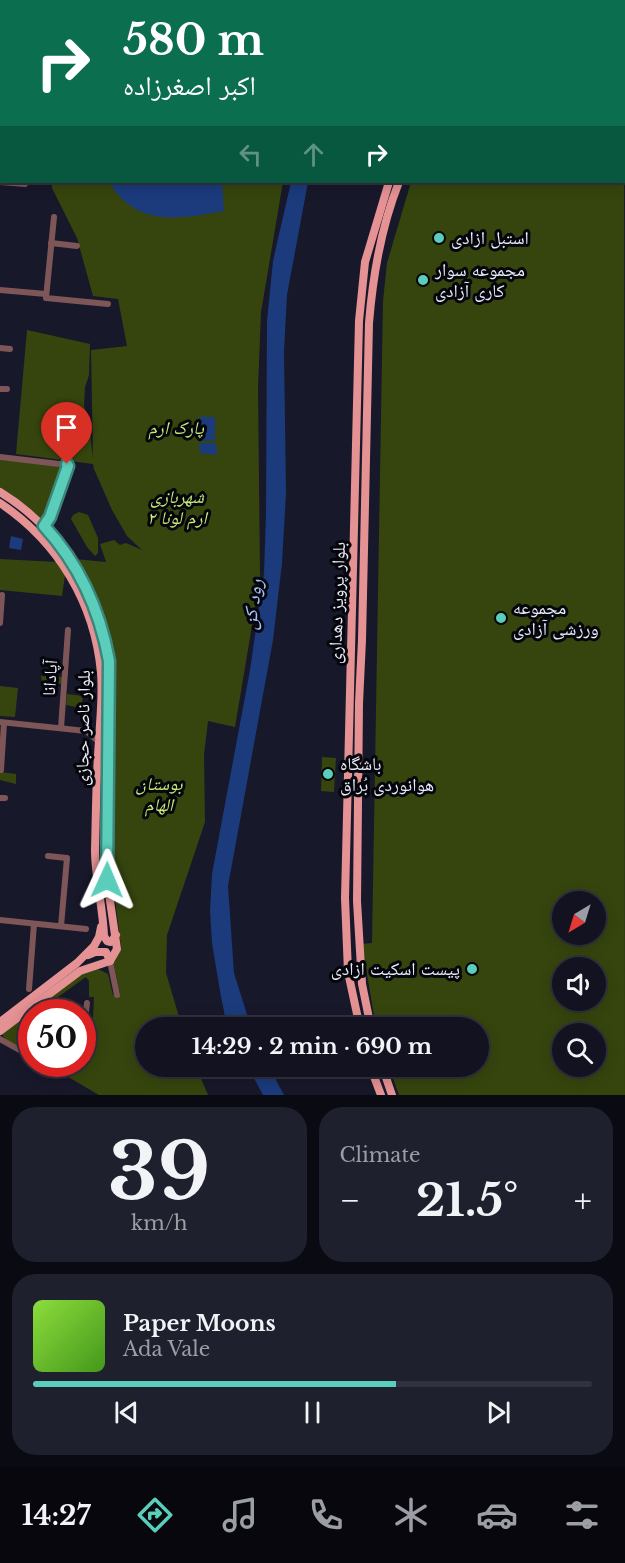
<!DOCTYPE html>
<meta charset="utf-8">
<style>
body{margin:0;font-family:"Libre Baskerville","Noto Naskh Arabic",serif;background:#1f202d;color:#f1f3f6;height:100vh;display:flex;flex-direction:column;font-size:22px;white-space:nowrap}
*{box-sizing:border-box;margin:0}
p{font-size:20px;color:#9c9ea5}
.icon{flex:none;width:33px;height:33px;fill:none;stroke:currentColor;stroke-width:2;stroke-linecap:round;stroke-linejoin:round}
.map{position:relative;height:1095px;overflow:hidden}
.drawer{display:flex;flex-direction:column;gap:12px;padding:12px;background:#0a0a12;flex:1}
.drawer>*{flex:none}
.hud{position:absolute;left:0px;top:0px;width:626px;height:183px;box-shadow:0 3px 15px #0003,0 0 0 2px #31323e;background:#0b6e4f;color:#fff;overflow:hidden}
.needle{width:39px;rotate:218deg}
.tools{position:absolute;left:552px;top:891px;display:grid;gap:12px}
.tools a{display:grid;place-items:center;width:54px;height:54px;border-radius:50%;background:#121220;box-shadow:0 3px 15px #0003,0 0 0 2px #31323e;font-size:30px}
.speed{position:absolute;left:18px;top:999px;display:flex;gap:12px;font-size:30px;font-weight:700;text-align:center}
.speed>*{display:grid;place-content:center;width:78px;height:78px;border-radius:50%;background:#121220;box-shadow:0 3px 15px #0003,0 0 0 2px #31323e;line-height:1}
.speed .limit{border:9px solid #d22;background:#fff;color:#111}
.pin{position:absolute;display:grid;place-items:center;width:51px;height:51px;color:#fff;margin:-62px -26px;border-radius:50% 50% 50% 0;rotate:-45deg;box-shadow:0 0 6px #0007}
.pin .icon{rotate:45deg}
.me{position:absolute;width:66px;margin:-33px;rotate:1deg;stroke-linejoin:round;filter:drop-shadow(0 0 4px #0008)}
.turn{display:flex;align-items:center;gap:21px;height:126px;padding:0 24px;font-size:27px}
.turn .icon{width:78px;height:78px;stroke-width:2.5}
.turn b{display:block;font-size:42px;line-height:51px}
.lanes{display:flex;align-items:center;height:57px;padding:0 24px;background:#0003;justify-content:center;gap:30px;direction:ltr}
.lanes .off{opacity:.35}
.big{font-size:45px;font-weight:700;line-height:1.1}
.drawer .widget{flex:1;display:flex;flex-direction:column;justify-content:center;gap:9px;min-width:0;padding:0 21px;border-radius:24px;background:#1f202d}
.drawer .dial{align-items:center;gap:0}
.dial b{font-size:78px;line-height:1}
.song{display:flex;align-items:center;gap:18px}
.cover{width:72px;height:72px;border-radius:9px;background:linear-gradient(135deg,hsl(90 70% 55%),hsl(100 70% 35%))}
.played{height:6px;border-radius:3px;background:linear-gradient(90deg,#5bcebb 65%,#31323e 65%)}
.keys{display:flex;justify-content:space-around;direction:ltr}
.heat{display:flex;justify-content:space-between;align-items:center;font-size:33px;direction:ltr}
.drawer .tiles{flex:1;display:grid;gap:12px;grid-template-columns:1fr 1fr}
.widget:last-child{grid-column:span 2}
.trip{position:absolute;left:135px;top:1017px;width:354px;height:60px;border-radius:30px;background:#121220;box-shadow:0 3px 15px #0003,0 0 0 2px #31323e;font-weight:700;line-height:60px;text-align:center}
.dock{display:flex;height:96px;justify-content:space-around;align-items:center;background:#07070d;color:#9c9ea5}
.dock .icon{width:42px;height:42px}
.dock .current{color:#5bcebb}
.dock b{font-size:27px;color:#f1f3f6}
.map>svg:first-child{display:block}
</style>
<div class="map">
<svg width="625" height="1095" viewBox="0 0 625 1095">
<rect width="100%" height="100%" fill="#18182b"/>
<g fill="#36450e" fill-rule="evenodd">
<path d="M0 0H303L2 2 1 43Z"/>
<path d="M624 8 625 1095H399L389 1067 478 1066V1028L376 1027 362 944 372 943 383 301 387 263 411 182H624ZM562 902H596V934H562ZM562 968H596V1000H562ZM562 1034H596V1066H562Z"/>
<path d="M52 182H283L261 312 258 387 260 578 235 727 208 721 204 755 205 822 167 935 166 973 182 1027 146 1028V1066L196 1067 208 1095H99L51 1067 52 1064H82L83 1036 93 1017 94 997H89V981L86 977 37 1012 33 1010 83 972 96 968 108 974 113 995 120 994 113 960 119 954 121 946 112 876 115 663 106 628 95 596 75 559 106 562 100 544 114 540 120 545 126 543 142 550 127 536 112 510 94 469 93 464 16 454 27 330 90 344 89 375 85 387 84 406 88 417 93 458 91 350 127 346 118 299 93 296 77 238 52 188Z"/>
<path d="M0 460 61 465V475L43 521 0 489Z"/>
<path d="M79 512 88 515 98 538V553L95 556 87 547 71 519 73 515Z"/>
<path d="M0 559 57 562 65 575 62 596 0 590Z"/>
<path d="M41 676 62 677 63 684 42 682Z"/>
<path d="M0 686 18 688 15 717 0 716Z"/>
<path d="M67 694 83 696 81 708 66 705Z"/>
<path d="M322 757 336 758 334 792 321 791Z"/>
<path d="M0 772 16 774V784L0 780Z"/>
<path d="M28 1012 31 1016V1032L21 1050 6 1041 2 1034Z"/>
</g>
<g fill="#1b3b7d">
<path d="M109 182H222L224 211C179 219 137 228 109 182Z"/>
<path d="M291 182H308L287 295 284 351 286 493 282 563 273 640 228 886 234 973 251 1027H230L225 1017 220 991 212 943 210 911 212 874 250 670 264 573 266 514 267 321 273 261Z"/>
<path d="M199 417H215V440L200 441Z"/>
<path d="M199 443H216L217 455 200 453Z"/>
<path d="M11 536 23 539 21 550 9 548Z"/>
<path d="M248 1067H269L284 1095H263Z"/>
</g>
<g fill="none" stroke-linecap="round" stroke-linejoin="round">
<g stroke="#7e5657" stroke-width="6">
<path d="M624 0 625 1"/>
<path d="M590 2 591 0"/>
<path d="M599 2 601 0"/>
<path d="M0 133H2"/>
<path d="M0 182 25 184"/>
<path d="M54 217 46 298 108 304"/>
<path d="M51 243 77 246"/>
<path d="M0 290 46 294"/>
<path d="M0 348 10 349"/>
<path d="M0 389H7"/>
<path d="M0 457 68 465 56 503 44 527"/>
<path d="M0 623 2 595"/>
<path d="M0 722 86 731"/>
<path d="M61 728 68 630"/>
<path d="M86 731 99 742"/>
<path d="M1 770 4 723"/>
<path d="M0 798H5"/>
<path d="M48 856 67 858 61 926"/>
<path d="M0 920 86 929"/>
<path d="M110 961 117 995"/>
<path d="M29 989 34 924"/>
<path d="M82 1026 85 1021 87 1003"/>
<path d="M0 1039 32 1057"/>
<path d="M42 1064 50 1068"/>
</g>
<g stroke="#e59294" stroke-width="8">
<path d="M495 2 497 0"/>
<path d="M0 492C61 529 97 592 109 661L107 880 117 949 110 961 80 971 0 1031"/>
<path d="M0 503C58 542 95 603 101 673 103 696 100 718 99 741 96 777 96 814 95 850 95 878 103 907 104 936L107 941 111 942 116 935"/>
<path d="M88 955 95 952H106L110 961"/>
<path d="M0 1022 77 963 94 946 99 937 101 927"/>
<path d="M360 1028 348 972 345 898 359 321 365 262 389 182"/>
<path d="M371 1028 362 984 357 901 359 703 362 640 369 323C373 274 381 227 399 182"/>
<path d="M370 1066 381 1095"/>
<path d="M382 1066 392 1095"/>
</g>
<path stroke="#f5b8b8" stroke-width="9" d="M514 2 516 0"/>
</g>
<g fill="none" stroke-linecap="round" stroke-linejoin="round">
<g stroke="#3b867a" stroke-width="15">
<path id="route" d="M67 464 68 466 50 517 44 526C79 564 100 611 109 661L107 880"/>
</g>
<use href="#route" stroke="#5bcebb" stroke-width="10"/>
</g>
<g fill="#5bcebb" stroke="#05050c" stroke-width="2">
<circle cx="439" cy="238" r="6"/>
<circle cx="423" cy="280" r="6"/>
<circle cx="501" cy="618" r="6"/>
<circle cx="328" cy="774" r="6"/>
<circle cx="472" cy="969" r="6"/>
</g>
<g text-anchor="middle" stroke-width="6" stroke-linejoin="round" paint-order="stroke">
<g font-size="18" fill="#eaecf9" stroke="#05050c" text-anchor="start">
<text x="451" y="244">استبل ازادی</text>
<text x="435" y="276">مجموعه سوار<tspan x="435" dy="21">کاری آزادی</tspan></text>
<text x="513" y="614">مجموعه<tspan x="513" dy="21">ورزشی آزادی</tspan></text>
<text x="340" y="770">باشگاه<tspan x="340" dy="21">هوانوردی بُراق</tspan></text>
<text x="460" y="975" text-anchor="end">پیست اسکیت ازادی</text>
</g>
<g font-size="18" font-style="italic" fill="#c9ec79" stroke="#05050c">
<text x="176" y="434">پارک ارم</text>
<text x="177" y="503">شهربازی<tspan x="177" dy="21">ارم لونا ۲</tspan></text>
<text x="159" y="790">بوستان<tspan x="159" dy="21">الهام</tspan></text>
</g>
<g font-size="18" fill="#eaecf9" stroke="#05050c">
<text transform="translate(337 603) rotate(-88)" y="6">بلوار پرویز دهداری</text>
<text transform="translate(50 678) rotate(-86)" y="6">آپادانا</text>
<text transform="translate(83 728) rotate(-89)" y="6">بلوار ناصر حجازی</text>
</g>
<g font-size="20" font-style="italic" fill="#a4c3fd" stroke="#05050c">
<text transform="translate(252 604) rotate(-82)" y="7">رود کن</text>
</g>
</g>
</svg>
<div class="tools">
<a><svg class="needle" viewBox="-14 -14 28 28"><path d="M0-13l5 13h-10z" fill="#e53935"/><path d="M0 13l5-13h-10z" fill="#9c9ea5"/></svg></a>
<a><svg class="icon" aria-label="sound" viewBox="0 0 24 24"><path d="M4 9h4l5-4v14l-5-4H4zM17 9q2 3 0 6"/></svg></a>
<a><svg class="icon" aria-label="search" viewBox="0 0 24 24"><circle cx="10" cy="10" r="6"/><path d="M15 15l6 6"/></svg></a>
</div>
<div class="speed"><div class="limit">50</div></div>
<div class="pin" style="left:67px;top:464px;background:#d93025"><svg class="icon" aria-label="arrive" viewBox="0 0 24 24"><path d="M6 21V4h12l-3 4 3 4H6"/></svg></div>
<svg class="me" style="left:107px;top:880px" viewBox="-20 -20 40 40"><path d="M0-17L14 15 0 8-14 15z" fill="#5bcebb" stroke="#fff" stroke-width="4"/></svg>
<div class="trip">14:29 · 2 min · 690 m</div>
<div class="hud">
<div class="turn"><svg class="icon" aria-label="right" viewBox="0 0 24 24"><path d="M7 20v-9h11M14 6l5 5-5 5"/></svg><div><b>580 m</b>اکبر اصغرزاده</div></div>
<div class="lanes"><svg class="icon off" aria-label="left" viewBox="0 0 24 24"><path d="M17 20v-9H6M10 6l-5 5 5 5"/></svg><svg class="icon off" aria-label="ahead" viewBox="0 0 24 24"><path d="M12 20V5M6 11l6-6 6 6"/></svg><svg class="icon" aria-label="right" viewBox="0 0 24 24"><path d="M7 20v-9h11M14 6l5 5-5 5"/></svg></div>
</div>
</div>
<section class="drawer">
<div class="tiles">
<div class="widget dial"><b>39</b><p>km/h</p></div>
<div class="widget"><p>Climate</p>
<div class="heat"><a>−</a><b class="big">21.5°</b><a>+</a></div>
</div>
<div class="widget">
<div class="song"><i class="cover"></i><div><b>Paper Moons</b><p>Ada Vale</p></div></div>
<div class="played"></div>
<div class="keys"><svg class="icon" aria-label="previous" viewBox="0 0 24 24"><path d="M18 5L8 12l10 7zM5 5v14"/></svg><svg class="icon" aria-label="pause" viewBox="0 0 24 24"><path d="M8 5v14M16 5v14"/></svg><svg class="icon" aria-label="next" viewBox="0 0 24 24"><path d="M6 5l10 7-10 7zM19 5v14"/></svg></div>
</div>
</div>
</section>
<nav class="dock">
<b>14:27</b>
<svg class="icon current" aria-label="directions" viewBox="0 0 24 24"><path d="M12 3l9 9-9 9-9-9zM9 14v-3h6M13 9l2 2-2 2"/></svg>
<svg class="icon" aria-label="music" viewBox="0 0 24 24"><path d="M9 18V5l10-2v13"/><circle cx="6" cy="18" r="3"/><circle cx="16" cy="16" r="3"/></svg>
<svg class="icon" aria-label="phone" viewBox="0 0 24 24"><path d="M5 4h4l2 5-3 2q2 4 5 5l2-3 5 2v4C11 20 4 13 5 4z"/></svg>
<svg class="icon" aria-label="climate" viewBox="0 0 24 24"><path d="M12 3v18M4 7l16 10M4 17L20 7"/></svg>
<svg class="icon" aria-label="car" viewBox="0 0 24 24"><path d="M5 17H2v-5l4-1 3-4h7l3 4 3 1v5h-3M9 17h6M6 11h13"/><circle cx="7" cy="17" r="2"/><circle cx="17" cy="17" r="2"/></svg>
<svg class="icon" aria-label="filters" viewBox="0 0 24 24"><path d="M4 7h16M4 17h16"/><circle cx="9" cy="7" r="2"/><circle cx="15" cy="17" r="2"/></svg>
</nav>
